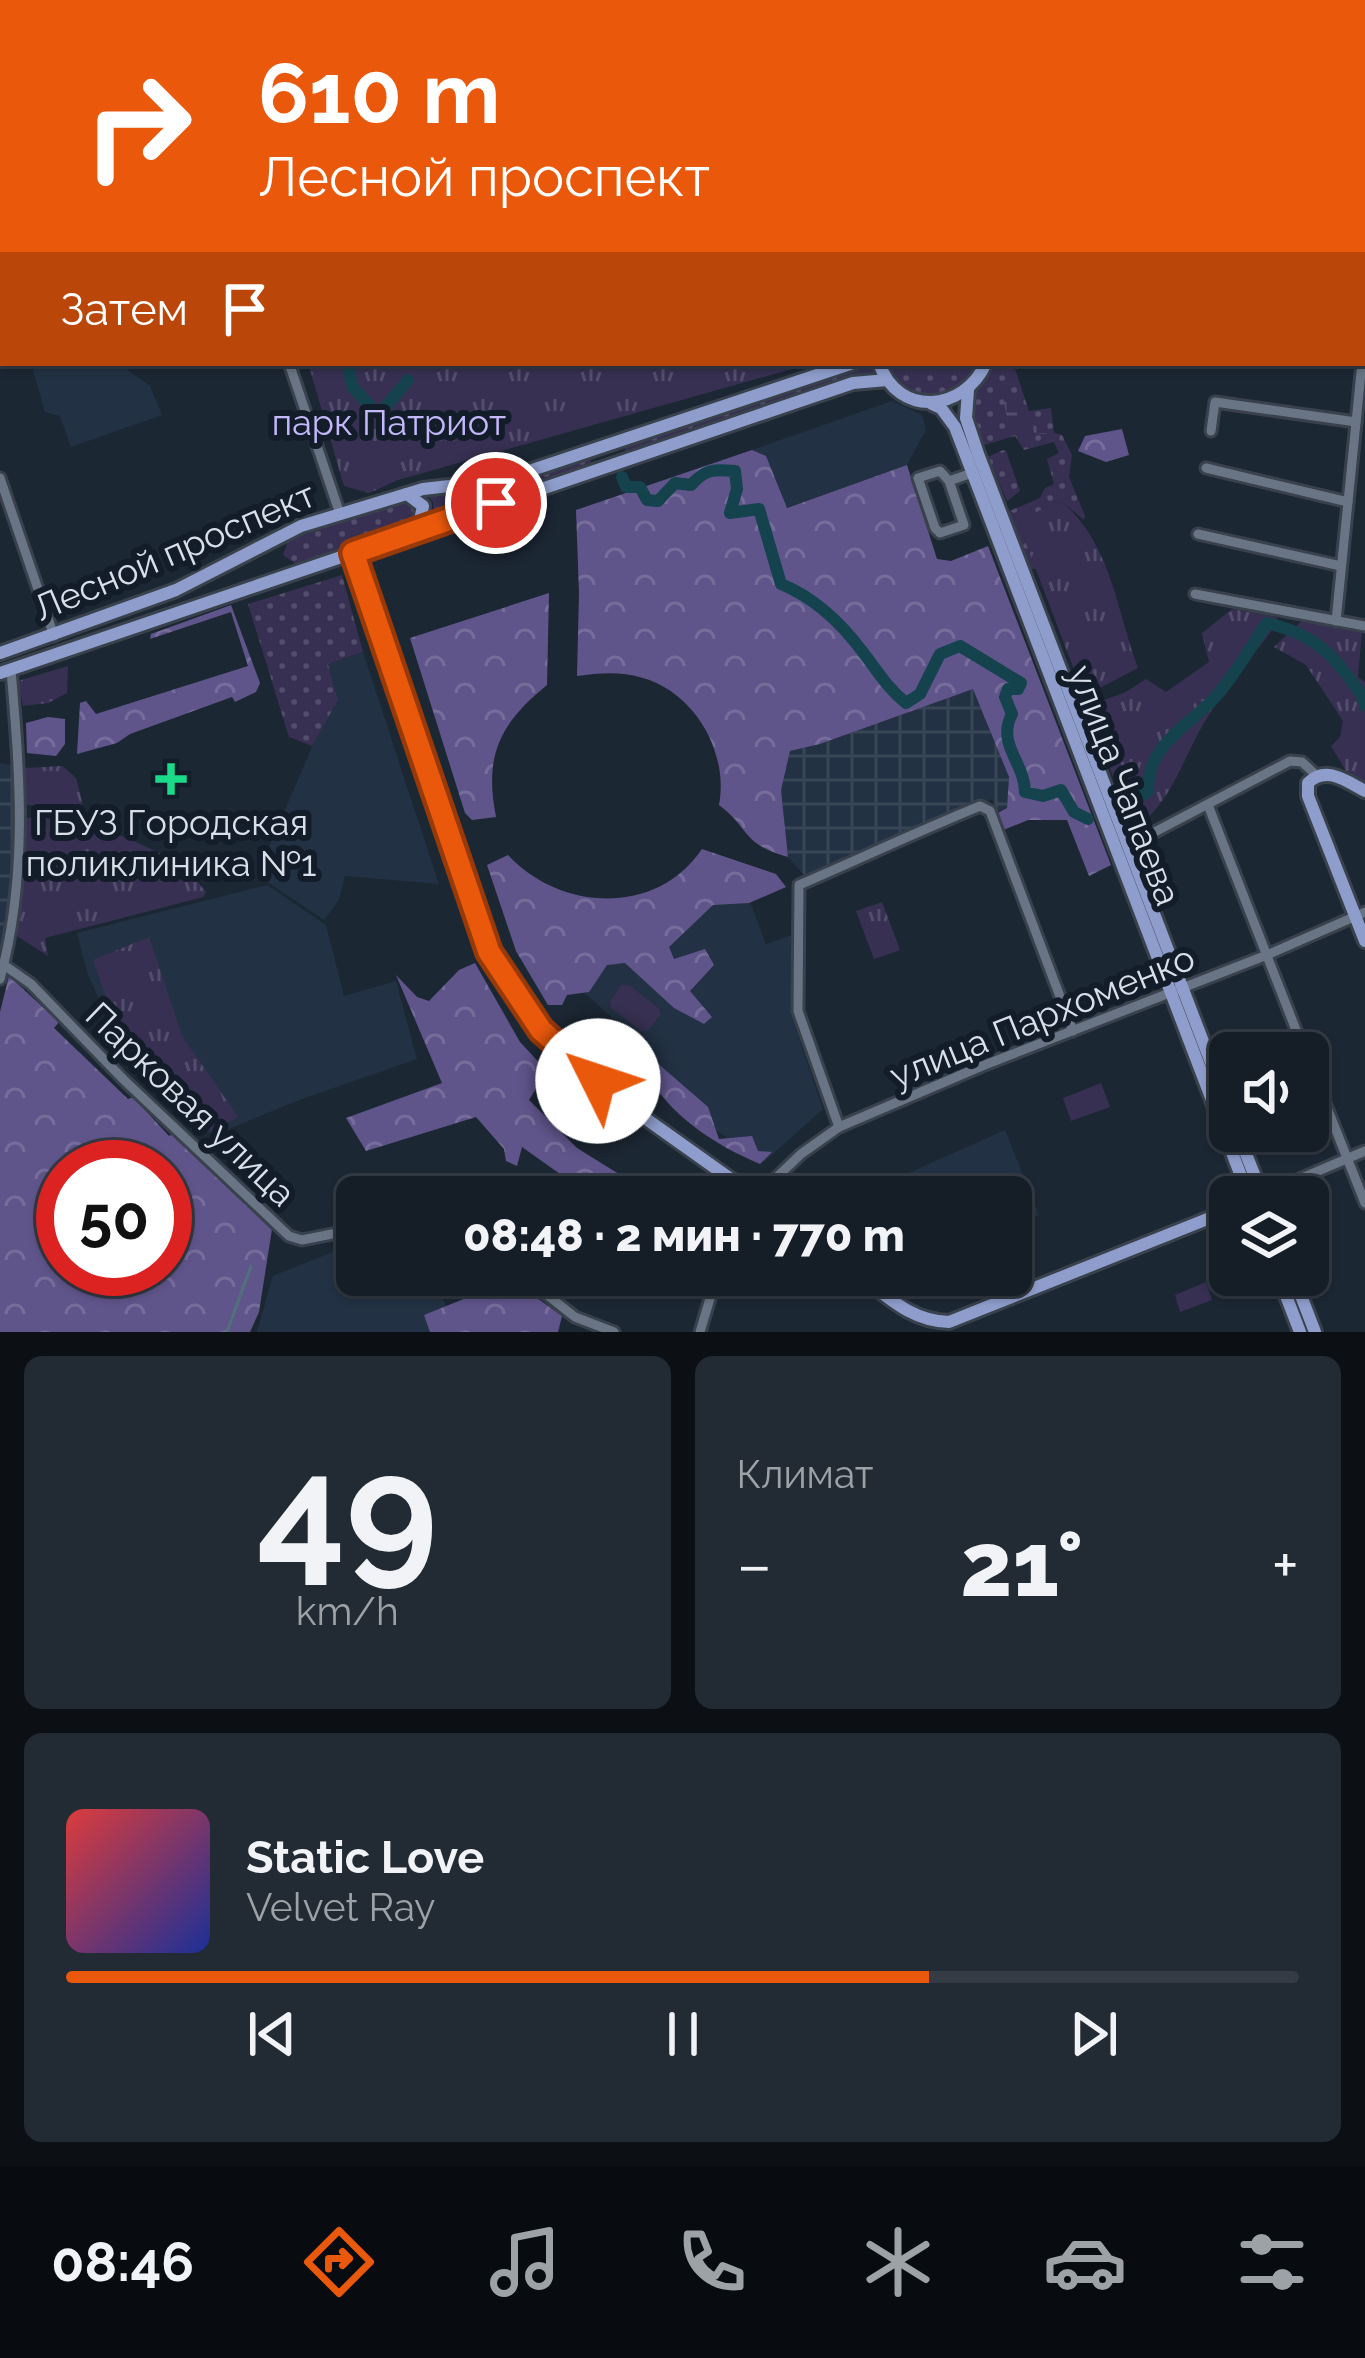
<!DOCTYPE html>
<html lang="ru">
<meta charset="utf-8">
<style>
body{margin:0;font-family:Raleway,sans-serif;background:#222a33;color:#f1f3f6;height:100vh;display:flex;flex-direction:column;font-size:45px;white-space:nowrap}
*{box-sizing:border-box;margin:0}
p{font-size:39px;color:#9da2a7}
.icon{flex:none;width:66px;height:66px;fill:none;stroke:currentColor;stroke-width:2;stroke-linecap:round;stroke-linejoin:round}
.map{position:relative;height:1332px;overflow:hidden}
.side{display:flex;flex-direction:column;gap:24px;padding:24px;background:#0c1015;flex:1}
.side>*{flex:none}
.guide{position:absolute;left:0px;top:0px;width:1365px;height:366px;box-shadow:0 3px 9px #0004,0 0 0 3px #343b44;background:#ea580c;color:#fff;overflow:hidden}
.buttons{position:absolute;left:1209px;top:1032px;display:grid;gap:24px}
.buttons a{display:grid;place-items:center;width:120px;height:120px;border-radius:18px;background:#151d27;box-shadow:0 3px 9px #0004,0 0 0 3px #343b44;font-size:60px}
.speed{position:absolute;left:36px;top:1140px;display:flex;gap:24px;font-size:60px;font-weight:700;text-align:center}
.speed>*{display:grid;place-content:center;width:156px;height:156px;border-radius:50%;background:#151d27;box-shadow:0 3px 9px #0004,0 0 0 3px #343b44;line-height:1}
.speed .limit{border:18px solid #d22;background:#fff;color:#111}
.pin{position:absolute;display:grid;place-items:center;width:102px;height:102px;color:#fff;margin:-51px;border:6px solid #fff;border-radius:50%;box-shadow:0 3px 12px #0007}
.me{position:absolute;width:132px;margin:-66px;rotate:311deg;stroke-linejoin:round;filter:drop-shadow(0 0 9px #0008)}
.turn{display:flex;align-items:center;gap:42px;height:252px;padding:0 60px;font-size:54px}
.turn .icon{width:156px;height:156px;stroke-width:2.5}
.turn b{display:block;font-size:84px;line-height:102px}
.then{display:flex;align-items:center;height:114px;padding:0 60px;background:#0003;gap:24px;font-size:45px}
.big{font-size:90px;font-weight:800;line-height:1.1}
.side .card{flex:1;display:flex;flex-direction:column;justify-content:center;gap:18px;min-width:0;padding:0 42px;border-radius:18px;background:#222a33}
.side .dial{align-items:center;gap:0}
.dial b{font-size:156px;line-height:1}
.song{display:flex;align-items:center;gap:36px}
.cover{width:144px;height:144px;border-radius:18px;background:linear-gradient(135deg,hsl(0 70% 55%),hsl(230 70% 35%))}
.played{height:12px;border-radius:6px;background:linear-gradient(90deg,#ea580c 70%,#343b44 70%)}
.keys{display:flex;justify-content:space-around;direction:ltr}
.heat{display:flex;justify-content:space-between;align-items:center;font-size:66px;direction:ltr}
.side .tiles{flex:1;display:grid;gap:24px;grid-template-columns:1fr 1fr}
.card:last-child{grid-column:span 2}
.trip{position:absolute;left:336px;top:1176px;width:696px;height:120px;border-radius:18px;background:#151d27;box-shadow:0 3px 9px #0004,0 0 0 3px #343b44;font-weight:800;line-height:120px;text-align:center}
.tabs{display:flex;height:192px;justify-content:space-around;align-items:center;background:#080c10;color:#9da2a7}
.tabs .icon{width:84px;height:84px}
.tabs .current{color:#ea580c}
.tabs b{font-size:54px;color:#f1f3f6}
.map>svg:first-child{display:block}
</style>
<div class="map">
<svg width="1365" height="1332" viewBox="0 0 1365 1332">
<defs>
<pattern id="industrial-grid" width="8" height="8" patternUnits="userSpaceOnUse" patternTransform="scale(3)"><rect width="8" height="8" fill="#223143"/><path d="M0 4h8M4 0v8" fill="none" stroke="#374555"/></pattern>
<pattern id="grass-dots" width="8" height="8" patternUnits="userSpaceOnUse" patternTransform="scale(3)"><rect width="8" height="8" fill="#373052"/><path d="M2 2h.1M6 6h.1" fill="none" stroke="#534e6b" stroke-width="1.8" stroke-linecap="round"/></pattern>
<pattern id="forest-crowns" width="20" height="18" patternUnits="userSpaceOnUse" patternTransform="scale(3)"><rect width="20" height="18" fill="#60558b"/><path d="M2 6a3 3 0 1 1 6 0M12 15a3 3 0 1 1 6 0" fill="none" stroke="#766d9b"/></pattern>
<pattern id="wetland-marsh" width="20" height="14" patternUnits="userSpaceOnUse" patternTransform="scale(3)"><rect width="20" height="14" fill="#373052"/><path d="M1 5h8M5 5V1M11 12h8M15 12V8" fill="none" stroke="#534e6b"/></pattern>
<pattern id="park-tufts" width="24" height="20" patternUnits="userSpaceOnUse" patternTransform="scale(3)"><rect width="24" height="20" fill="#373052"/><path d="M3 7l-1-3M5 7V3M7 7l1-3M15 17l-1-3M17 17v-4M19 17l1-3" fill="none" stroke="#534e6b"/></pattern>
</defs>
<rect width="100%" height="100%" fill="#1c2734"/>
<g fill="#223143">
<path d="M41 363H118L150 386 162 415 71 447 60 416 45 412 33 370Z"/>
<path d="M892 401 922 415 926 430 907 465 786 508 766 457 752 450Z"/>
<path d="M363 652 439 884 345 876 339 900 324 920 257 875 315 740 338 700 328 664Z"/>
<path d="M267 885 326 925 344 996 396 981 417 1059 299 1100 212 1136 110 1024 87 972 77 933Z"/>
<path d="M744 886 766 944 795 934 796 995 791 1014 823 1109 764 1162 669 1099 655 1057 576 985 606 956Z"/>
<path d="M1005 1130 1039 1215 1011 1228V1197H904L902 1176Z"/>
<path d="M340 1249 349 1268 357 1265V1275H448L441 1293 449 1314 502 1332H257L273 1276Z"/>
</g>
<g fill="url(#industrial-grid)">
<path d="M973 689 1009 777 1007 808 998 812 992 799 807 878 788 857 781 790 790 751 820 744Z"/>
<path d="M0 763 11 765 17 774 19 817 10 917 0 960Z"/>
</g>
<g fill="url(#grass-dots)">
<path d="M870 363H875L878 370 626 452 623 443Z"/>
<path d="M887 363H978C959 405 907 405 887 363Z"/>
<path d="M992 363H1013L1029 411 1051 408 1054 433 1062 435 1072 455 1069 477 1085 516 1084 520 1060 500 1018 522 1036 569H1029L1007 512 1040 498 1045 488 1054 484 1047 459 1059 453 1054 442 1024 450 1015 436 981 446 973 421 971 398Z"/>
<path d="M1003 450 1006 451 1020 491 1007 501 988 457Z"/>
<path d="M590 459 592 467 434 516 433 502 425 492 491 486Z"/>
<path d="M406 497 417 500 415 523 296 564 283 555 289 537Z"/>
<path d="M342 575 363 652 328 664 338 700 312 746 289 737 248 604Z"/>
</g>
<g fill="url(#forest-crowns)" fill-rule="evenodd">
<path d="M830 0H1365V85L1362 3Z"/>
<path d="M1122 429 1129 455 1106 462 1078 451 1085 436Z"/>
<path d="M752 450 766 456 787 508 907 465 937 559 951 561 988 546 1111 865 1089 876 1067 820H1028L1001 831 994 815 1007 808 1009 777 973 689 820 744 790 751 781 790 788 857C741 844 751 829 719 805 729 752 695 693 643 678 620 671 599 673 577 676L579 593 576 510Z"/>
<path d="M549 593 547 685C499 724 484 756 496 817L472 820 465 813 410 638Z"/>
<path d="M231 605 260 683 256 692 235 702 232 697 130 734 117 743 77 754 80 703 86 701 96 714 248 666 231 612 150 639 151 634Z"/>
<path d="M48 717 65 719V744L56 756 27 753 26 723Z"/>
<path d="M702 849 776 874 786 887 749 903 713 905 669 947 674 959 705 949 714 965 690 991 712 1017 704 1024 674 1008 625 963 607 965 589 992 567 995 562 1005H548L516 951 487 865 508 855C561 912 657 916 702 849Z"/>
<path d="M475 963 520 1042 547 1071 529 1100 577 1148 643 1189 648 1197H560L577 1186 522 1147 517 1166 506 1161 504 1149 476 1117 366 1151 346 1118 442 1083 396 975 417 997 429 1001 459 970Z"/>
<path d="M9 976 59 1022 54 1028 128 1099 133 1097 169 1136 174 1133 272 1229 259 1312 250 1332H0V1012ZM63 1167H165V1269H63Z"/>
<path d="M655 1061 708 1107 719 1139 752 1136 758 1151 772 1152 760 1164C715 1145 668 1115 645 1070L648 1063Z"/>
<path d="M453 1275H505L562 1316 558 1332H430L424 1315 476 1294 469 1278Z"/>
</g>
<path fill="url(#wetland-marsh)" d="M1007 384 1026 422 1054 434H1039L1008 423 1002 391Z"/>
<g fill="url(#park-tufts)">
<path d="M212 0H565L566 3H213Z"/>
<path d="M308 363H813L398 480 369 493 344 486Z"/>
<path d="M1060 500C1111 542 1116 609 1138 668L1084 696 1018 522Z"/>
<path d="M1232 609 1276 617 1279 621C1254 654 1226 687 1205 721 1182 760 1171 805 1132 831L1088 706 1126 692 1146 679 1166 692 1209 662 1202 633Z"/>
<path d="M1303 620 1362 630 1358 677 1365 682V784L1349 776 1331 746 1340 737 1343 721 1306 665 1274 647Z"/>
<path d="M68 666 67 693 48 703 23 706 18 681Z"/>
<path d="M62 766 76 778 87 822C128 840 179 854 206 892L203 897 45 938 48 956 17 936 25 865 26 818 34 817 33 805H25V768Z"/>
<path d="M882 902 900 950 874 959 856 911Z"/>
<path d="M149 937 182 1036 238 1117 212 1132 114 1020 93 960Z"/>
</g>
<g fill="#373052">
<path d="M1189 676 1205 693 1170 728 1162 724 1144 742 1132 728Z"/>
<path d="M621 985H629L658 1008 661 1014 647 1031H641L611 1008 610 1002Z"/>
<path d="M1101 1083 1110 1107 1071 1121 1063 1098Z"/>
<path d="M1206 1282 1212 1300 1180 1312 1175 1295Z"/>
</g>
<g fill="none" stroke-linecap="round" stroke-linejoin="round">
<path stroke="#4f717c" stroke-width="3" d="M227 1332 251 1266"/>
<g stroke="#14424d" stroke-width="12">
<path d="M245 0 246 3"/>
<path d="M347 363 353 388 375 411 383 410 408 380"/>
<path d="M622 477 626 487H640L647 500 658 501 675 483 691 485C705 469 715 469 735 471L737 489 730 513 759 509 781 584C813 597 841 623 862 651 877 670 887 688 906 703L920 694 940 654 960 646 1021 683 1018 689H1008L1005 697 1012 714C996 744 1025 763 1025 792L1043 796 1061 790 1074 812 1088 819"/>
<path d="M1135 800 1148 791C1147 742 1193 724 1218 694 1237 672 1251 646 1267 623 1319 636 1333 655 1363 697L1365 706"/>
</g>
<g stroke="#38414c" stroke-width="15">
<g id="minor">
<path d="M171 0 172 3"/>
<path d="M804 0 805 3"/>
<path d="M0 167 3 166"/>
<path d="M0 187H3"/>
<path d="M289 363 340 514"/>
<path d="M1211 431 1215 402 1356 422"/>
<path d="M1206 468 1348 502"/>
<path d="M0 478 54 636"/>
<path d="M949 481 940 471 918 478 935 528 940 533 964 525 949 481 972 473"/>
<path d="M1198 534 1341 566"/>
<path d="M1195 594 1365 626"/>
<path d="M1336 621 1362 363"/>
<path d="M1208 805 1305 1053"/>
<path d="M1128 846 1290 761 1302 762 1316 775"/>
<path d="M4 965 31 984 124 1080 289 1236 302 1240 357 1229"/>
<path d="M0 979C28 876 20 775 11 670"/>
<path d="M1308 1060 1365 1203"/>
<path d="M839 1127 798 1011 799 885C859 859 919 831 980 806L990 811 1073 1031"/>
<path d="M1262 1195 1365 1151"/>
<path d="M756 1197 801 1154 839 1127 982 1066 1267 955 1365 912"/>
<path d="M522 1275 575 1317 614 1332"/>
<path d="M700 1332 717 1275"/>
</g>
</g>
<g stroke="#38414c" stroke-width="18">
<g id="major">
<path d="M1362 247 1365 248"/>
<path d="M1362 267H1365"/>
<path d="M879 363C898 418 964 412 986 363"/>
<path d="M968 390 966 418 978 454 1230 1112"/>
<path d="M932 404 941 408 955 427 1249 1197"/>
<path d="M407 494 423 506 418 530"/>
<path d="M353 553 489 952 541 1030 568 1057 628 1106 756 1197"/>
<path d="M0 653 176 590 301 526 423 489 502 480 853 363"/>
<path d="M0 673 853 383 887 380"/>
<path d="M1365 791C1346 781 1326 765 1308 783V796L1365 941"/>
<path d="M1237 1131 1263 1197"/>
<path d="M859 1275C888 1297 911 1321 949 1322L1230 1210"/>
<path d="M1278 1275 1300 1332"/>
<path d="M1293 1275 1315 1332"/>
</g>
</g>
<use href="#minor" stroke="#697585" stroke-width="9"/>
<use href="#major" stroke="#8e9dcb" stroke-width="12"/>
</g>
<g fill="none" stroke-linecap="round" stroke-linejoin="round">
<g stroke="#983908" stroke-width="30">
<path id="route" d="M496 503 353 553 489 952 541 1030 598 1081"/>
</g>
<use href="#route" stroke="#ea580c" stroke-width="21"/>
</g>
<path fill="#1ad988" stroke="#131d2a" stroke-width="4.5" d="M165 761h12v12h12v12h-12v12h-12v-12h-12v-12h12z"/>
<g text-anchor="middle" stroke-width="12" stroke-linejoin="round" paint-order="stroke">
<g font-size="36" fill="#c4b8fb" stroke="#131d2a">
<text x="389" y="435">парк Патриот</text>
</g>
<g font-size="36" fill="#d8dfe9" stroke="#131d2a">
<text transform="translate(174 551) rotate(-23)" y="13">Лесной проспект</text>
<text transform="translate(1125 785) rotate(69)" y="13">улица Чапаева</text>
<text transform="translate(1042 1016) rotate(-22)" y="13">улица Пархоменко</text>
<text transform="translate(191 1104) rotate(44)" y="13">Парковая улица</text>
</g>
<g font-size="36" fill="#d8dfe9" stroke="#131d2a">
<text x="171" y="835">ГБУЗ Городская<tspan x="171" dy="41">поликлиника №1</tspan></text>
</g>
</g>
</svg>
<div class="buttons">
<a><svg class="icon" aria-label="sound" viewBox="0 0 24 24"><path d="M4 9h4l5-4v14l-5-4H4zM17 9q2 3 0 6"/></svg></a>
<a><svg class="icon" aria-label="layers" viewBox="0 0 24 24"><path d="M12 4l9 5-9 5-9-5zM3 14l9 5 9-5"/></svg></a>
</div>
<div class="speed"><div class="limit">50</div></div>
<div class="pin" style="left:496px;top:503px;background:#d93025"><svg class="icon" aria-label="arrive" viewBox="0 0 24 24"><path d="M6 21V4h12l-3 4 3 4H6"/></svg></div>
<svg class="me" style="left:598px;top:1081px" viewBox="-20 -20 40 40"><circle r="19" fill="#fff"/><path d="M0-13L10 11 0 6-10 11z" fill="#ea580c"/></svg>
<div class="trip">08:48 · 2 мин · 770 m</div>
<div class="guide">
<div class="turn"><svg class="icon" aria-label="right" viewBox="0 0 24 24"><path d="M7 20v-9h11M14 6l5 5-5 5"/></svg><div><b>610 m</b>Лесной проспект</div></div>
<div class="then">Затем<svg class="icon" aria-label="arrive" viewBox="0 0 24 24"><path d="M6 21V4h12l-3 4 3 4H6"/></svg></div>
</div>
</div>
<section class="side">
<div class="tiles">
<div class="card dial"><b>49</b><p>km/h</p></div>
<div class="card"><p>Климат</p>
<div class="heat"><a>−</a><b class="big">21°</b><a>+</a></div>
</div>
<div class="card">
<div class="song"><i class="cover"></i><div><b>Static Love</b><p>Velvet Ray</p></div></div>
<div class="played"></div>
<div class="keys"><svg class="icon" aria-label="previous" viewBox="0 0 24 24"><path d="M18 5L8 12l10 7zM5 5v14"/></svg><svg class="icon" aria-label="pause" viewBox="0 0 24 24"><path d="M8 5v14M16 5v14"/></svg><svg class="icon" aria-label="next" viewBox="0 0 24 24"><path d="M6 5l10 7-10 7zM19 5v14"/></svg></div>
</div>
</div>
</section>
<nav class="tabs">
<b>08:46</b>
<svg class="icon current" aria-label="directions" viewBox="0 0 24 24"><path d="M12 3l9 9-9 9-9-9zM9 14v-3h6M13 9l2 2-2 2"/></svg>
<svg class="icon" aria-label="music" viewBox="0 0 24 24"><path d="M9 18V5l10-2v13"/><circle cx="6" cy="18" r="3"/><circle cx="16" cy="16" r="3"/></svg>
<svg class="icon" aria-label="phone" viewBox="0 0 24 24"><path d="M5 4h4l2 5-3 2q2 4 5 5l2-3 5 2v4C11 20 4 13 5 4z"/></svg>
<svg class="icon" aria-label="climate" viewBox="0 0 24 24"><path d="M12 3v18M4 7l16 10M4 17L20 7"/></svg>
<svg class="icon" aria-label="car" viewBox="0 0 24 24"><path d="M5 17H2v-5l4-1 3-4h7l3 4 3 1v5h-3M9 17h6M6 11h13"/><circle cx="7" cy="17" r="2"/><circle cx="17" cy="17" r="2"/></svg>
<svg class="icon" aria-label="filters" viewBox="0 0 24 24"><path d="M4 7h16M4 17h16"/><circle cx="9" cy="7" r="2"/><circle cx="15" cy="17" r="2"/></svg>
</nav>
